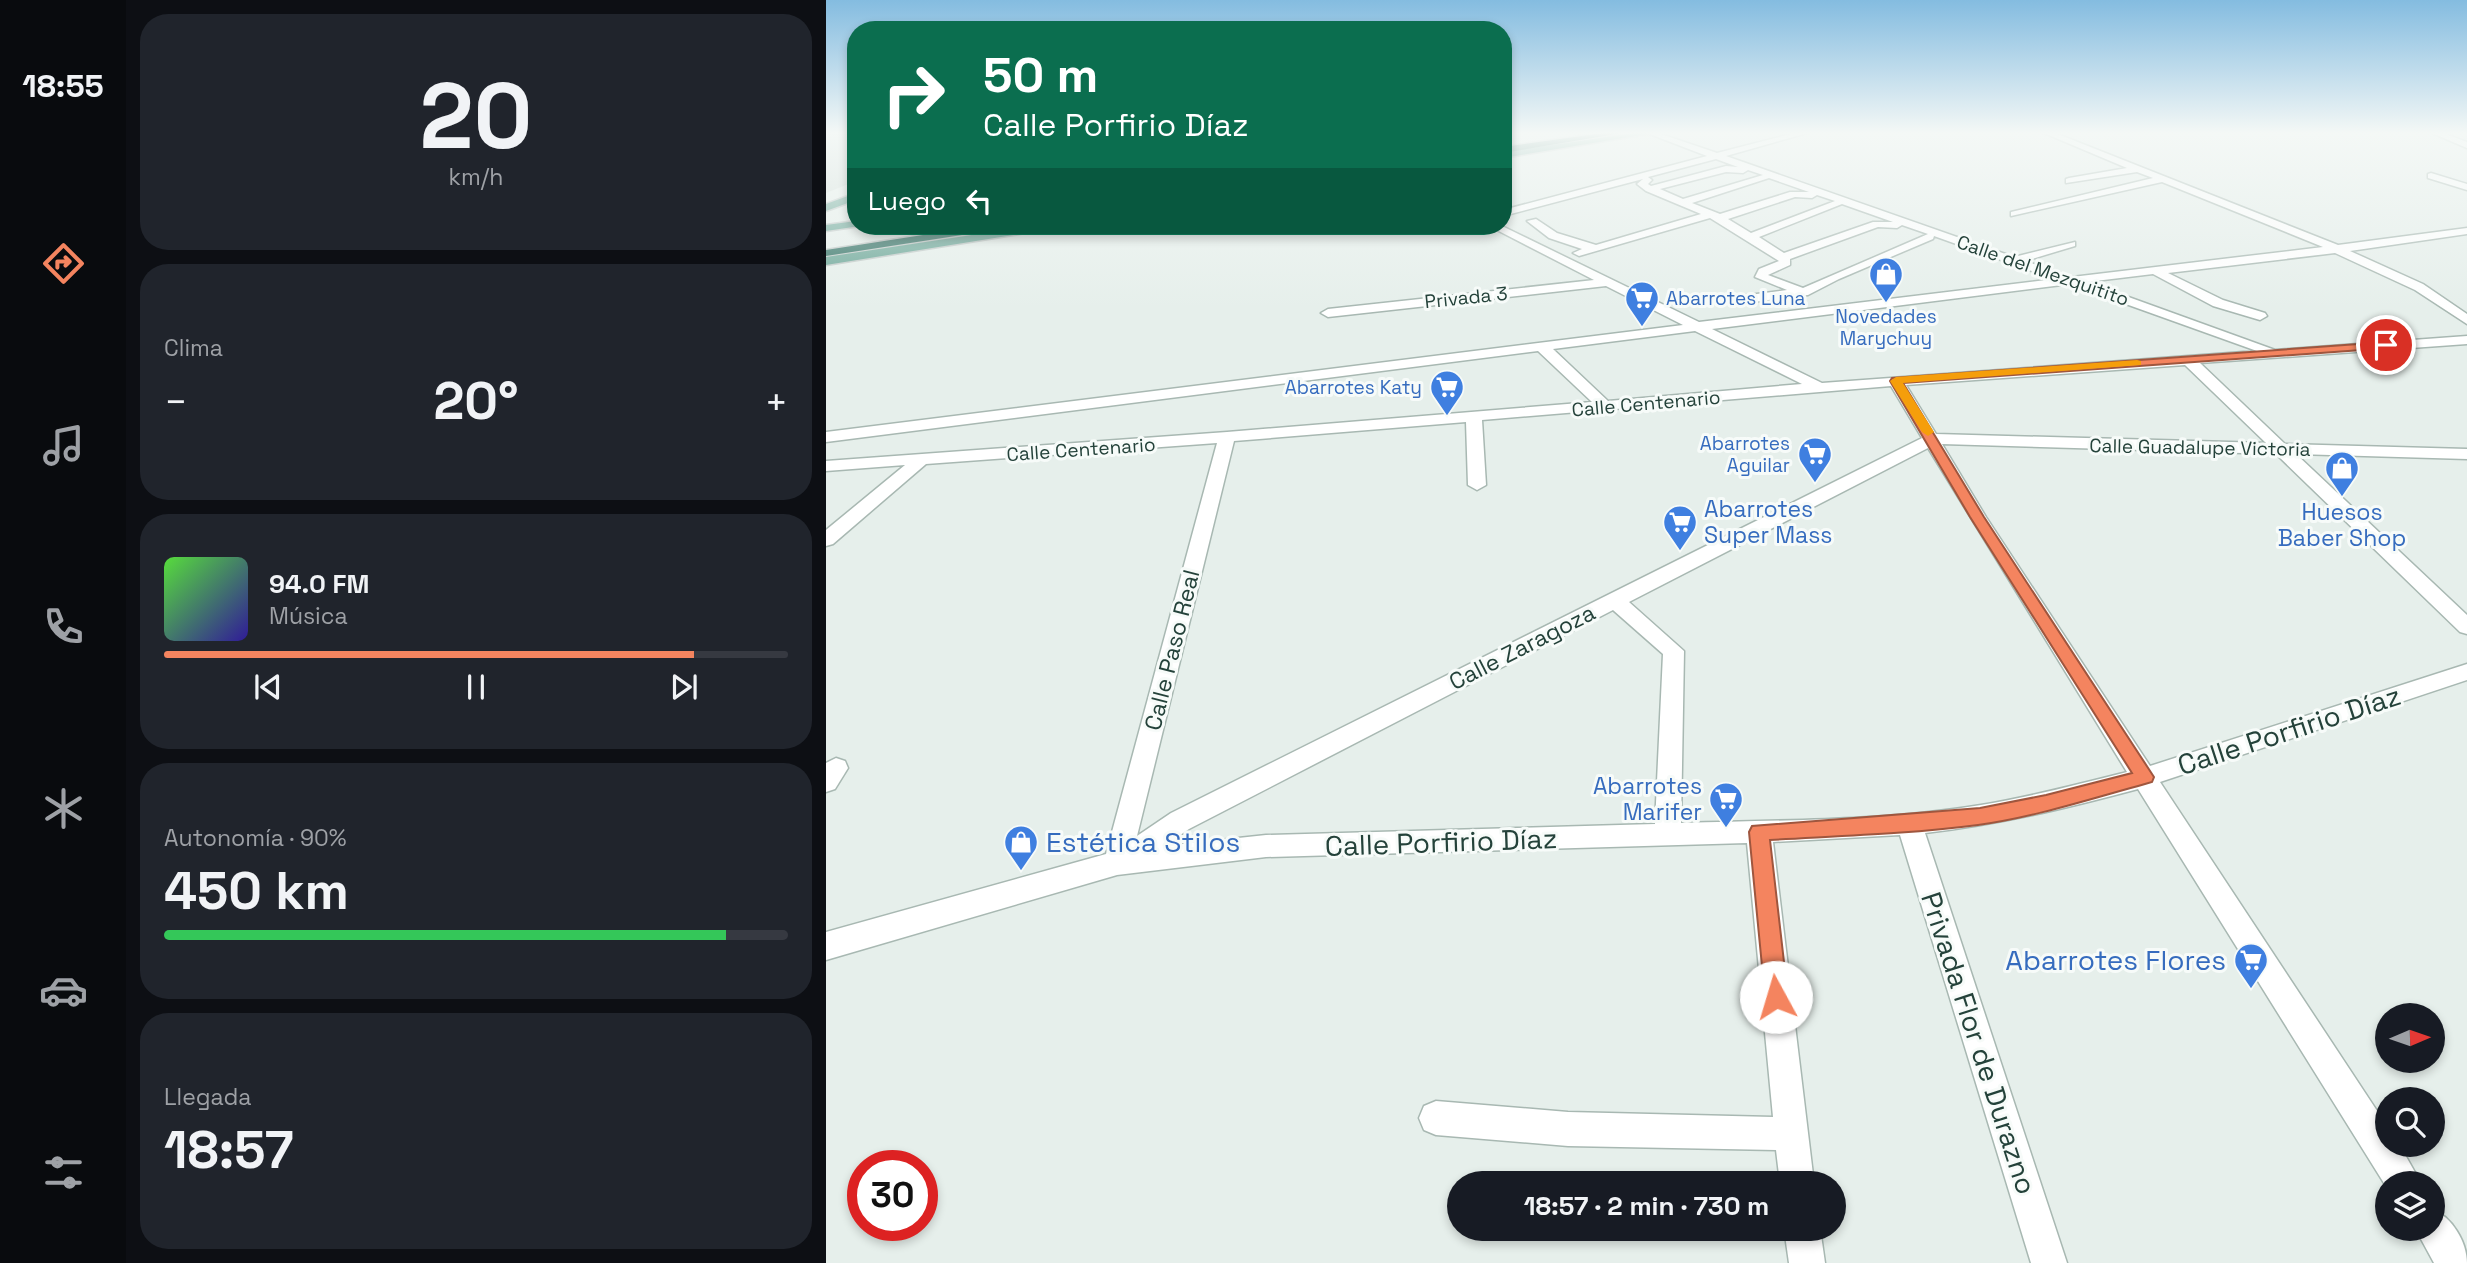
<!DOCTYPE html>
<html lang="es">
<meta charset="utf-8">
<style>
body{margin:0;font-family:"Space Grotesk",sans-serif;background:#20242c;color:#f1f3f6;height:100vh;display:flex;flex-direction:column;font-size:26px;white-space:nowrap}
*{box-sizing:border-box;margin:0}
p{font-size:23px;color:#9ea1a6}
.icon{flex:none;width:38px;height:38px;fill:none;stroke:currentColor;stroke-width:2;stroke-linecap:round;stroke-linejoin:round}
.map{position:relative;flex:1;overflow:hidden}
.side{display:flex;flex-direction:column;gap:14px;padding:14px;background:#0d0f14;width:700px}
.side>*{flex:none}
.hud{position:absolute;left:21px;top:21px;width:665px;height:214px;border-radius:28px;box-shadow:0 4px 10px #0003;background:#0b6e4f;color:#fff;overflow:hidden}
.needle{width:46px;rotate:88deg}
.tools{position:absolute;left:1549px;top:1003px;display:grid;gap:14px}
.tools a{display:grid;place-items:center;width:70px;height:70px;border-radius:50%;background:#171b24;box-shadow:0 4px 10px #0003;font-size:35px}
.speed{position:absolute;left:21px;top:1150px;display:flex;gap:14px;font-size:35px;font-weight:700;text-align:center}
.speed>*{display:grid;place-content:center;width:91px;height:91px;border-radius:50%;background:#171b24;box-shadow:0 4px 10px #0003;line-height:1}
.speed .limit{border:10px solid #d22;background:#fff;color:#111}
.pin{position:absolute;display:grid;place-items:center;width:60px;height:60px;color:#fff;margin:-30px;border:4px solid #fff;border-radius:50%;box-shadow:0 2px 7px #0007}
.me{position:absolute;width:77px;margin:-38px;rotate:354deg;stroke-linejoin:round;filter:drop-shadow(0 0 5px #0008)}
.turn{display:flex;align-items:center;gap:24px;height:147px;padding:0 21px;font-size:32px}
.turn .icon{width:91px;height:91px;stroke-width:2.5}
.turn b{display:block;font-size:49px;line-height:60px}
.then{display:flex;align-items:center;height:66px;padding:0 21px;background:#0003;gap:14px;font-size:26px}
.big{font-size:52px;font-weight:600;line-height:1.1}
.side .tile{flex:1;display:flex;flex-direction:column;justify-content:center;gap:10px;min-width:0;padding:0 24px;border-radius:28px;background:#20242c}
.side .dial{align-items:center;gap:0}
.dial b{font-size:91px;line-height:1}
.song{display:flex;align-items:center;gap:21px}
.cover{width:84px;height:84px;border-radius:10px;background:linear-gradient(135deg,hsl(110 70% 55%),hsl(250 70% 35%))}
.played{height:7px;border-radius:4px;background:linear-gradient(90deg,#f4845f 85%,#363941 85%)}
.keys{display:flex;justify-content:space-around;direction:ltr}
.heat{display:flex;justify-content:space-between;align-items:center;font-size:38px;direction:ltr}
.charge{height:10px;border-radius:5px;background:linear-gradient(90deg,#34c759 90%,#363941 0)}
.trip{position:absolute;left:621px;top:1171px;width:399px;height:70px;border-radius:35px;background:#171b24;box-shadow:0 4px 10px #0003;font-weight:600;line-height:70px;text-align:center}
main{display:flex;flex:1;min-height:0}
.tabs{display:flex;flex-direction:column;width:126px;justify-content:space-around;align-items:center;background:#090b0e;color:#9ea1a6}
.tabs .icon{width:49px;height:49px}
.tabs .current{color:#f4845f}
.tabs b{font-size:32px;color:#f1f3f6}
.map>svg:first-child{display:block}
</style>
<main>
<nav class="tabs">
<b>18:55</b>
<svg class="icon current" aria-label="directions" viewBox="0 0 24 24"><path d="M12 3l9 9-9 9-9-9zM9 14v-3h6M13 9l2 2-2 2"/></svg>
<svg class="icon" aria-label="music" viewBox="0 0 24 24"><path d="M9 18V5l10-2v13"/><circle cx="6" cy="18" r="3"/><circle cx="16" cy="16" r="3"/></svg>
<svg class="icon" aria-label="phone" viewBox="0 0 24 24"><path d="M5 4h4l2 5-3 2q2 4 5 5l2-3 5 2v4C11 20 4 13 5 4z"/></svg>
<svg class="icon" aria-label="climate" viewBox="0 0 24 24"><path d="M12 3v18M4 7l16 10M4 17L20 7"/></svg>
<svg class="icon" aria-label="car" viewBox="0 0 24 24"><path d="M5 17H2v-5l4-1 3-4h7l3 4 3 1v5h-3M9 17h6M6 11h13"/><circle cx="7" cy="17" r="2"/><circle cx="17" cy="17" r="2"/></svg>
<svg class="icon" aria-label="filters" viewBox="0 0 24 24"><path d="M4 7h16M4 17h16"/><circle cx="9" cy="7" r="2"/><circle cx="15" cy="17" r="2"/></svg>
</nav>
<section class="side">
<div class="tile dial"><b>20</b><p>km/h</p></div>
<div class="tile"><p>Clima</p>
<div class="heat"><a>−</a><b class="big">20°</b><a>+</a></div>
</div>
<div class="tile">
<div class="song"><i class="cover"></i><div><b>94.0 FM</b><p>Música</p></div></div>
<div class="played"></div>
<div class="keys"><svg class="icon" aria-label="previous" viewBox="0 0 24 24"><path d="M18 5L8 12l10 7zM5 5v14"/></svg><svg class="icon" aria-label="pause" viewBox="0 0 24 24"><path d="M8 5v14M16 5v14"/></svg><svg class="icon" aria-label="next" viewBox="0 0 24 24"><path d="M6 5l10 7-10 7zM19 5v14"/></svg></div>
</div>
<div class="tile"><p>Autonomía · 90%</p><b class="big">450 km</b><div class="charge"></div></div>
<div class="tile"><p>Llegada</p><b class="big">18:57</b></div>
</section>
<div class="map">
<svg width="1641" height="1263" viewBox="0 0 1641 1263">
<rect width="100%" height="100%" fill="#e6efeb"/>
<path fill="#d4dfda" d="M0 133H30V181L0 193Z"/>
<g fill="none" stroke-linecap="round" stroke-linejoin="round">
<g stroke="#a8b8b2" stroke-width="3">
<g id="minor">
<path d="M821 133H832L891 153 969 133H981L900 156 1188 257 1249 242V246L1199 261 1246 277 1497 247 1336 182 1185 216V212L1327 178 1311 172 1240 183V179L1243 178 1301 168 1218 133H1229L1512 245 1641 228V234L1524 251 1597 284 1641 314V324L1589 290 1509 253 1342 273 1397 300 1439 313 1441 316 1434 320 1387 306 1327 274 1261 282 1449 350 1641 336V344L1374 363 1459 444 1641 449V459L1470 454 1641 615V634L1634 632 1450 454 1116 444 1160 517 1324 766 1641 664V680L1334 782 1561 1126V1144H1573L1595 1183H1561V1188L1312 789C1241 808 1172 825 1099 833L1241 1263H1205L1074 835 947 842 988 1183H954L950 1150 742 1146 610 1135 598 1130 593 1118 598 1106 610 1101 742 1112 947 1117 921 843 440 857 291 875 0 960V932L280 854 391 443 100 464 7 544 0 546V530L79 465 0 471V461L401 432 766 402 712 351 0 442V432L857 325 780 286 502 317 495 313 502 309 768 280 663 226H676L873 322 1228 279 1108 236 1107 239 1013 279 982 295 911 304 905 300 907 297 961 290 929 277 933 269 953 261 884 218 753 256 747 253 756 249 723 238 701 221 710 219 731 233 770 245 875 214 820 191 811 184 817 179 677 216V210L881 156ZM890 159 912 167 900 166 825 186 822 184 826 180 822 177ZM922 170 937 175 857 199 834 189 900 172 917 173ZM943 178 983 192H964L894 214 866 203ZM991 195 1009 201 925 233 902 219 969 197 986 198ZM1016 204 1067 222H1047L958 253 933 237ZM1076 225 1102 234 977 288 942 275 964 265V259L1052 227 1071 228ZM1244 284 1431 351 996 383 886 329ZM869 331 976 384 782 401 727 349ZM1359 365 1440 443 1110 434 1080 385ZM1065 386 1096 438 345 813 311 836 408 441 640 422 642 485 651 490 660 485 656 420ZM1102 448 1301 772C1253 784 1204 797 1155 805 1057 821 954 820 855 823L858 651 803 602ZM787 610 837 654 829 824 440 835 338 846 363 829Z"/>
<path d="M1606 133H1617L1641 142V148Z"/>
<path d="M1605 173 1641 184V190L1602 178V174Z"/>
<path d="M10 758 19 761 22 768 9 789 0 792V763Z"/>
<path d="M1606 1209C1626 1217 1641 1242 1641 1263H1608L1589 1228H1606Z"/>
<path d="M958 1228H994L999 1263H963Z"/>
</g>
</g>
<g stroke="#c2cac8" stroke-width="3">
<g id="major">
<path d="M677 133H684L677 136Z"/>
<path d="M808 133H827L677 158V152Z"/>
<path d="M30 193V200L0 211V204Z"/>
<path d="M30 221V226H34L0 231V225Z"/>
<path d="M205 226H229L224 229 0 265V257Z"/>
</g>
</g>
<g stroke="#c2cac8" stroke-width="3">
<g id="highway">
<path d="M777 133H796L677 153V147Z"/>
<path d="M155 226H180L175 229 0 256V250Z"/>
</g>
</g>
<use href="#minor" fill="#fff" fill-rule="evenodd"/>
<use href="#major" fill="#6aa596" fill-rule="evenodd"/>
<use href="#highway" fill="#2f6f62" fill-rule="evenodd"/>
</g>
<linearGradient id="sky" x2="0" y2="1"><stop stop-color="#84bce0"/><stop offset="0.43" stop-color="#f4f8f6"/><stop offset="1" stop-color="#f4f8f6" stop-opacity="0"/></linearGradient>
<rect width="1641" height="309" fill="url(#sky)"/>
<path fill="#f4845f" stroke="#9f563e" stroke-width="2" d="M1560 342 1563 343V348L1077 383 1158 517 1328 777 1326 782 1319 784C1264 799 1209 817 1152 825 1083 834 1013 836 944 840L962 997 959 1005 950 1008 942 1005 939 997 923 832 926 826 1154 808 1220 795 1306 773 1144 517 1064 381 1066 378Z"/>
<path fill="#f59e0b" d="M1311 360 1315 361V365L1077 383 1108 432 1102 436 1096 432 1064 381 1070 377Z"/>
<defs>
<g id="shop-pin" transform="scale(1.75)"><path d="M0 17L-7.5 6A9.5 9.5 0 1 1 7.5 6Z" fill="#3f7fe0" stroke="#f7fbf9"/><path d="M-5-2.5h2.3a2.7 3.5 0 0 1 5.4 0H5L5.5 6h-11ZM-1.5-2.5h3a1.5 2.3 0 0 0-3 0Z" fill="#fff"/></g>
<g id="supermarket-pin" transform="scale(1.75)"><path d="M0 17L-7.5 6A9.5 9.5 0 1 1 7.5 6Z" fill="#3f7fe0" stroke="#f7fbf9"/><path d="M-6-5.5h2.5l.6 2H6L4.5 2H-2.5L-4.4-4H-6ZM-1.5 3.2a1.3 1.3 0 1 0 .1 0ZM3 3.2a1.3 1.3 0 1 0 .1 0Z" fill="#fff"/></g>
</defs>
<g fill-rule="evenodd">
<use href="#shop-pin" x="1060" y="274"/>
<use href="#supermarket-pin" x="816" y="298"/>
<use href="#supermarket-pin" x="621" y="387"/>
<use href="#supermarket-pin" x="989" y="454"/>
<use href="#shop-pin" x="1516" y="468"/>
<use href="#supermarket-pin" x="854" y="522"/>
<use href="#supermarket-pin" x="900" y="799"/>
<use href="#shop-pin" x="195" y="842"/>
<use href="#supermarket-pin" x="1425" y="960"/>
</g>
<g text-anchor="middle" stroke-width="6" stroke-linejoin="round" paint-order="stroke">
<g font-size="19" fill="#24423a" stroke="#f7fbf9">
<text transform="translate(1217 270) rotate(19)" y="7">Calle del Mezquitito</text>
<text transform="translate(640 297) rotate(-6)" y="7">Privada 3</text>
<text transform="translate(820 403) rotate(-5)" y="7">Calle Centenario</text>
<text transform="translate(1374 447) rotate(1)" y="7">Calle Guadalupe Victoria</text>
<text transform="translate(255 449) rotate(-4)" y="7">Calle Centenario</text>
</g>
<g font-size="19" fill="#366cbe" stroke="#f7fbf9" text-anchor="end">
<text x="840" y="305" text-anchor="start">Abarrotes Luna</text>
<text x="1060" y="323" text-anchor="middle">Novedades<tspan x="1060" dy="22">Marychuy</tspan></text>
<text x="596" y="394">Abarrotes Katy</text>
<text x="964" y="450">Abarrotes<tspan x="964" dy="22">Aguilar</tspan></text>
</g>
<g font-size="23" fill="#366cbe" stroke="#f7fbf9" text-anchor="start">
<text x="878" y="517">Abarrotes<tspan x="878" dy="26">Super Mass</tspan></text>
<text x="1516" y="520" text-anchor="middle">Huesos<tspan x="1516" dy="26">Baber Shop</tspan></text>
<text x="876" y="794" text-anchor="end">Abarrotes<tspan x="876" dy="26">Marifer</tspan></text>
</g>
<g font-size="23" fill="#24423a" stroke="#f7fbf9">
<text transform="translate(696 647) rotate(-27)" y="8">Calle Zaragoza</text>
<text transform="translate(346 650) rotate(-76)" y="8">Calle Paso Real</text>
</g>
<g font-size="28" fill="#24423a" stroke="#f7fbf9">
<text transform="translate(1463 730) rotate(-18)" y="10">Calle Porfirio Díaz</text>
<text transform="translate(615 842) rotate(-2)" y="10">Calle Porfirio Díaz</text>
<text transform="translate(1153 1043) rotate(72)" y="10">Privada Flor de Durazno</text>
</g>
<g font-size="28" fill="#366cbe" stroke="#f7fbf9" text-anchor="start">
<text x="220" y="852">Estética Stilos</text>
<text x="1400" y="970" text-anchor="end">Abarrotes Flores</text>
</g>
</g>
</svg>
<div class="tools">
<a><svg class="needle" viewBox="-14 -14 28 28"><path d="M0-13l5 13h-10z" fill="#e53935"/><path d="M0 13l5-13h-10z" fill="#9ea1a6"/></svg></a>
<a><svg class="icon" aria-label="search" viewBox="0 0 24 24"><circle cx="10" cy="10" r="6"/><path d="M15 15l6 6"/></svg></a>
<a><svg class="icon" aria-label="layers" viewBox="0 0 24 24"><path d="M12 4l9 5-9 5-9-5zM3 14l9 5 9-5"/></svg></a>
</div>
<div class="speed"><div class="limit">30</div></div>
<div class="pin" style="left:1560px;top:345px;background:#d93025"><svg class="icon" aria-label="arrive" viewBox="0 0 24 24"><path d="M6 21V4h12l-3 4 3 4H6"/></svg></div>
<svg class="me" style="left:950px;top:997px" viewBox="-20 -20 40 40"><circle r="19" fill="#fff"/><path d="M0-13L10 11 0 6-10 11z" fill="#f4845f"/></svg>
<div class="trip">18:57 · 2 min · 730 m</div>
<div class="hud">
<div class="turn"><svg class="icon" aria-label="right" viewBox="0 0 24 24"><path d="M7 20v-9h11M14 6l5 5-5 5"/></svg><div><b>50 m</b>Calle Porfirio Díaz</div></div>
<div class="then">Luego<svg class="icon" aria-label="left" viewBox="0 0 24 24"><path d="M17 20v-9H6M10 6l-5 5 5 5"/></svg></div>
</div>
</div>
</main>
